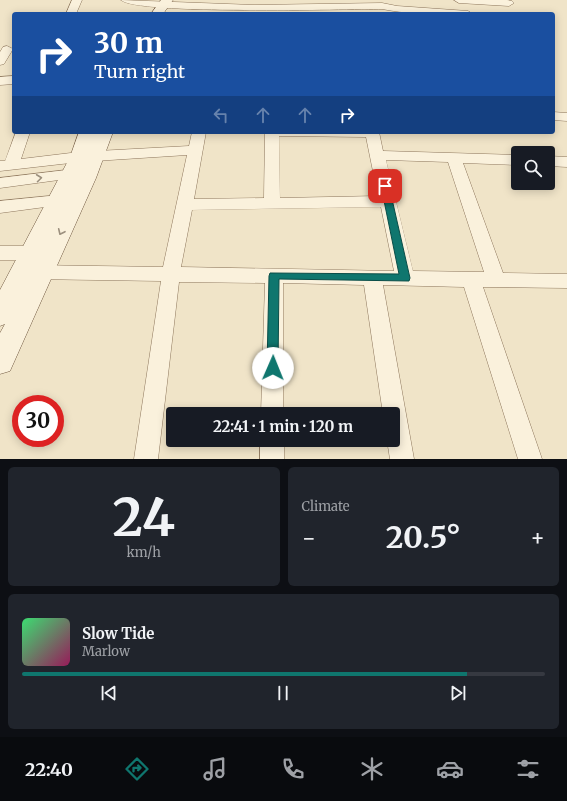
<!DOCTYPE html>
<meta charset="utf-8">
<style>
body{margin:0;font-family:Merriweather,serif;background:#20242c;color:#f1f3f6;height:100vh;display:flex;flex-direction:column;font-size:15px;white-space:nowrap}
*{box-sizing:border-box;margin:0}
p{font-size:13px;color:#9ea1a6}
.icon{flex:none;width:22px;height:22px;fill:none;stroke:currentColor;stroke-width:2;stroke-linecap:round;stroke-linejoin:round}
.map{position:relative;height:459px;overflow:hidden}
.details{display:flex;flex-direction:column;gap:8px;padding:8px;background:#0d0f14;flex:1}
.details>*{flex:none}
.banner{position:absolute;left:12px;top:12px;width:543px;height:122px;border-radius:4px;box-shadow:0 2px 10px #0003;background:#1a4fa0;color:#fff;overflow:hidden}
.controls{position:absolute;left:511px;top:146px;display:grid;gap:8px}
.controls a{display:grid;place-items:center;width:44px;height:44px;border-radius:4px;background:#171b24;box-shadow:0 2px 10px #0003;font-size:20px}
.speed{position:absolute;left:12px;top:395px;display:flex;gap:8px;font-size:20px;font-weight:700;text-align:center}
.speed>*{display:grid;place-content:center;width:52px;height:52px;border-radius:50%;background:#171b24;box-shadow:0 2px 10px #0003;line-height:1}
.speed .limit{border:6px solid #d22;background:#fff;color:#111}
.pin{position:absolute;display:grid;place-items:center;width:34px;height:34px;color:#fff;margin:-17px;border-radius:8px;box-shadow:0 2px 6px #0006}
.me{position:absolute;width:44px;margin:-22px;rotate:1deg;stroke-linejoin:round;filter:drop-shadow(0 0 3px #0008)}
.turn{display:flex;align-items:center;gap:14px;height:84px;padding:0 16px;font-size:18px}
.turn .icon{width:52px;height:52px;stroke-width:2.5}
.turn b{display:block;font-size:28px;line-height:34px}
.lanes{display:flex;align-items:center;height:38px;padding:0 16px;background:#0003;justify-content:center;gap:20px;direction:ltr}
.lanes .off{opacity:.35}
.big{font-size:30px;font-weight:700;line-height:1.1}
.details .tile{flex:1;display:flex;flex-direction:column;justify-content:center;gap:6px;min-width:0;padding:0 14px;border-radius:6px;background:#20242c}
.details .dial{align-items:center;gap:0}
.dial b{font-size:52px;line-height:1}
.song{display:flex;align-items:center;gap:12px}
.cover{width:48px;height:48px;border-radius:6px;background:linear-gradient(135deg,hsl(140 70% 55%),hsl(330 70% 35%))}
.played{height:4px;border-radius:2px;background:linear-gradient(90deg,#0f766e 85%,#363941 85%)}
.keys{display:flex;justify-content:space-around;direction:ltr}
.heat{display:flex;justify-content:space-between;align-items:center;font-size:22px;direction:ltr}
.details .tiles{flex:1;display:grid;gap:8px;grid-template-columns:1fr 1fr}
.tile:last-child{grid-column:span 2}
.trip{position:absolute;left:166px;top:407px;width:234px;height:40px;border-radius:4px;background:#171b24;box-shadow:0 2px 10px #0003;font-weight:700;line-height:40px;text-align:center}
.tabs{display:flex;height:64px;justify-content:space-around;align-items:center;background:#090b0e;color:#9ea1a6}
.tabs .icon{width:28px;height:28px}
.tabs .active{color:#0f766e}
.tabs b{font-size:18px;color:#f1f3f6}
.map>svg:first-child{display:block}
</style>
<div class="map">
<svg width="567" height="459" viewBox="0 0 567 459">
<rect width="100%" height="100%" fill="#f0e4c8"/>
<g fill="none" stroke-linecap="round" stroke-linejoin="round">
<g stroke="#8d765c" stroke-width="1">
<g id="street">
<path d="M72 0H82L76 14H66Z"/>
<path d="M121 0 254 5 382 3 397 6 468 11 473 14C442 14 412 15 382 9 349 9 135 15 121 0Z"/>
<path d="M454 0H507L512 1 514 3 509 6 459 3Z"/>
<path d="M7 46 13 49 4 64 0 65V52L3 47Z"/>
<path d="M14 76V84L0 85V77Z"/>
<path d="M553 112 567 113V121L553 120Z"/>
<path d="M16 132H30L21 159 79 152 189 146 192 132H206L194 199 264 198 265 132H379L383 151 518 155V165L463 163 503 273 567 274V288L483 287 542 459H518L464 287 383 285 414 459H390L387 440H393V414H383L364 285 283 283V414H261L265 283 179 282 158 459H134L161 281 31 279 25 277 22 272 25 267 31 265 163 267 187 155 79 162 0 171V161H5ZM279 136 366 137 378 196 280 198ZM386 160 448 162 484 272 413 271ZM381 207 394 271 181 267 192 210Z"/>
<path d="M548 156 567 157V167L548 166Z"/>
<path d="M83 168 88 170 91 173 88 176 0 188V178Z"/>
<path d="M69 194 75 195 77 199 75 203 0 213V201Z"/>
<path d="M0 246H31L37 248 40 253 37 258 31 260H0Z"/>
<rect x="260" y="440" width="24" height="19"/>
</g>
</g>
<g stroke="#6f573f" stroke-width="1">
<g id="secondary">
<path d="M161 0H173L163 14H151Z"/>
<path d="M79 132H113L96 178 10 371 0 374V333L5 324 0 326V290L70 157Z"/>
</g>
</g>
<use href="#street" fill="#faf1dc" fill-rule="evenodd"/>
<use href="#secondary" fill="#faf1dc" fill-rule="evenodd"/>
</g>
<defs><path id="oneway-chevron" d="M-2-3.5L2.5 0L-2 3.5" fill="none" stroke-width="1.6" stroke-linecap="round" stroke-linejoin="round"/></defs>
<g stroke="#9c907e">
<use href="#oneway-chevron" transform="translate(39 178) rotate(-7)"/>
<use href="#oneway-chevron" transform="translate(61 232) rotate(115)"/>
</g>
<path fill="#0f766e" stroke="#0a4d48" d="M385 183 389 186 410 278 409 281 279 279 278 368 277 371 273 373 269 371 267 368 269 276 270 273 399 274 381 186Z"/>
</svg>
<div class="controls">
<a><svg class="icon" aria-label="search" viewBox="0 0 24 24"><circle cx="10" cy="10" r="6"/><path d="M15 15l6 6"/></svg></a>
</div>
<div class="speed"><div class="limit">30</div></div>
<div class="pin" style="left:385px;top:186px;background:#d93025"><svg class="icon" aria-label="arrive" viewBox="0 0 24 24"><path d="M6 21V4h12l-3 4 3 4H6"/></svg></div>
<svg class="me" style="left:273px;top:368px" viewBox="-20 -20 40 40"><circle r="19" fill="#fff"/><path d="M0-13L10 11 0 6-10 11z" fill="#0f766e"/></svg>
<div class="trip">22:41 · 1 min · 120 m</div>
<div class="banner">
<div class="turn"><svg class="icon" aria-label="right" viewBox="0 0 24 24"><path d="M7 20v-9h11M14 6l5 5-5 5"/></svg><div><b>30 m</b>Turn right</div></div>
<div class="lanes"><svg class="icon off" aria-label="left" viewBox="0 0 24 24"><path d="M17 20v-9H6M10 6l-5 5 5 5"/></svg><svg class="icon off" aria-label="ahead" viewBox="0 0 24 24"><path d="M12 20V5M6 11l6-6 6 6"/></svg><svg class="icon off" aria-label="ahead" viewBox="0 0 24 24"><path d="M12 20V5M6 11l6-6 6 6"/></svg><svg class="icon" aria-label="right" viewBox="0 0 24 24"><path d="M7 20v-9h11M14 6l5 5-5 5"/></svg></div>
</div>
</div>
<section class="details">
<div class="tiles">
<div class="tile dial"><b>24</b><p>km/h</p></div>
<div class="tile"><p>Climate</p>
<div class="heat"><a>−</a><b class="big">20.5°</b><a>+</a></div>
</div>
<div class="tile">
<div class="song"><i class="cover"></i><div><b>Slow Tide</b><p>Marlow</p></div></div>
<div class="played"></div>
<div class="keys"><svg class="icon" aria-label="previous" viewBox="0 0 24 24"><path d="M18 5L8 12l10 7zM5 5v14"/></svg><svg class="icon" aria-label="pause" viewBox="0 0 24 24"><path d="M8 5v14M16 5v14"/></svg><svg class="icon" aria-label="next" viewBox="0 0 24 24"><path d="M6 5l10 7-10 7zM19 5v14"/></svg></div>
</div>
</div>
</section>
<nav class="tabs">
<b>22:40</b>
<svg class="icon active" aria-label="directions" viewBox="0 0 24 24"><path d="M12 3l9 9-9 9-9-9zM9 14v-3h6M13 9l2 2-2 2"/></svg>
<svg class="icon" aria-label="music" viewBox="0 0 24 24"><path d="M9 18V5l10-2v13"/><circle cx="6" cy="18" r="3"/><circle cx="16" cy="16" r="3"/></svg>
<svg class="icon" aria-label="phone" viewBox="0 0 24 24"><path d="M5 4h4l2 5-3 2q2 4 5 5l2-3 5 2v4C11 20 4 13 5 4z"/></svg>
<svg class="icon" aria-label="climate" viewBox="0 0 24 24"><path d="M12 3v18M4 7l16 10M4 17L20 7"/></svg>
<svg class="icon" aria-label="car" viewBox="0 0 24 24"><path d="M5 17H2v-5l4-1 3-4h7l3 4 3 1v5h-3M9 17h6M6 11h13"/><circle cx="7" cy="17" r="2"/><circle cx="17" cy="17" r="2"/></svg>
<svg class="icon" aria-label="filters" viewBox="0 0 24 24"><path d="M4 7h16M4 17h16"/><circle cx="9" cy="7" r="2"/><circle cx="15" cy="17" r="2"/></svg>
</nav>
